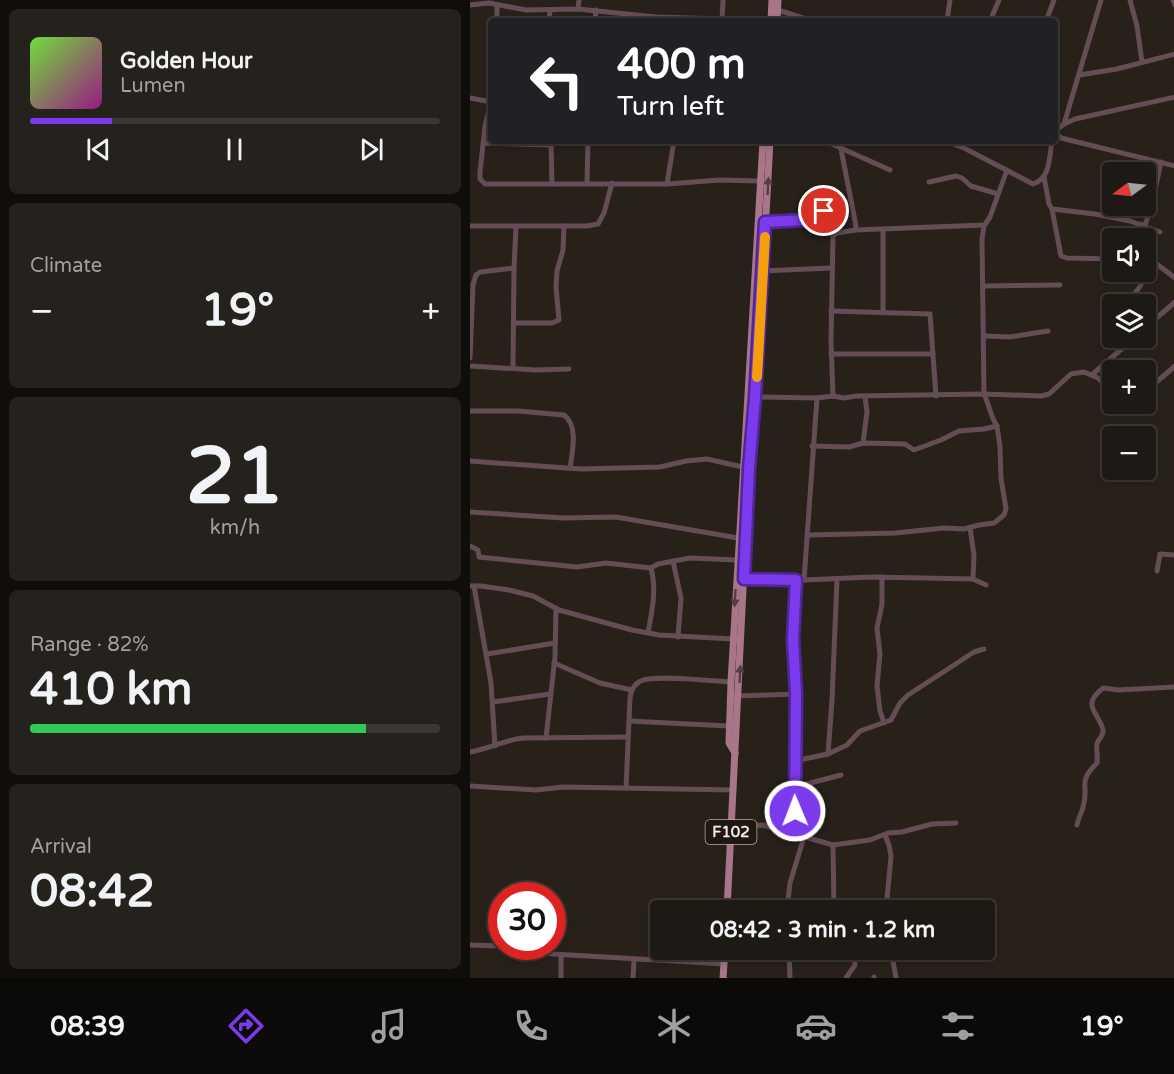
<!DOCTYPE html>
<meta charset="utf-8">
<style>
body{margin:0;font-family:"Varela Round",sans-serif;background:#25221d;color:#f1f3f6;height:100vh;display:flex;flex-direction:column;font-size:22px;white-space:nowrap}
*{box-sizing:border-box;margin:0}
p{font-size:20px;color:#a0a0a0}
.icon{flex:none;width:33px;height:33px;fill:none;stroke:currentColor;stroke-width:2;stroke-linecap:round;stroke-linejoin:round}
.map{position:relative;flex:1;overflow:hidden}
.side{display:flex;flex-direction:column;gap:9px;padding:9px;background:#100e0b;width:470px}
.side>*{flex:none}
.guide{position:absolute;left:18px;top:18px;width:570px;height:126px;border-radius:6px;box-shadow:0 3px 9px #0003,0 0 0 2px #3b3834;background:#202124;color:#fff;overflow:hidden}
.needle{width:39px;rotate:255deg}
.controls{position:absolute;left:632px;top:162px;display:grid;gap:12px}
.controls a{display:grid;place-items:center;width:54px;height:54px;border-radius:6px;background:#1d1914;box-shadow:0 3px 9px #0003,0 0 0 2px #3b3834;font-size:30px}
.speed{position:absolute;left:18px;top:882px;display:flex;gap:12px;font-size:30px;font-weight:700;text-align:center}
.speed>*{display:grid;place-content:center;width:78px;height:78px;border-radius:50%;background:#1d1914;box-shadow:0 3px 9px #0003,0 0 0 2px #3b3834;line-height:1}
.speed .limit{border:9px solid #d22;background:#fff;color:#111}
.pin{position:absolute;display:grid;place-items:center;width:51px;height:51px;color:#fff;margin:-26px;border:3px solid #fff;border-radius:50%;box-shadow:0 2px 6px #0007}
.me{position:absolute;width:66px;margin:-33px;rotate:359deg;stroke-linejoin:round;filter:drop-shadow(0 0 4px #0008)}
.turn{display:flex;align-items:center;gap:21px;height:126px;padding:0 30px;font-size:27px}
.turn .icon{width:78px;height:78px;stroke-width:2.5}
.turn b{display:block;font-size:42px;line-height:51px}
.big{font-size:45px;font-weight:700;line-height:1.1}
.side .widget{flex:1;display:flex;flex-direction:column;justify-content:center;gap:9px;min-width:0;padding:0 21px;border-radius:9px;background:#25221d}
.side .dial{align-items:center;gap:0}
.dial b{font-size:78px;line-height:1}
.song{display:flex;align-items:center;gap:18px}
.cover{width:72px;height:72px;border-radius:9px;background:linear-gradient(135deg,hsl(100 70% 55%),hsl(310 70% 35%))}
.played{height:6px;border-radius:3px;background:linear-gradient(90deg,#7c3aed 20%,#3b3834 20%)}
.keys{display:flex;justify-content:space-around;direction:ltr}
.heat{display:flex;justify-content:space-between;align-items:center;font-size:33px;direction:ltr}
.charge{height:9px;border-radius:4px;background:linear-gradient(90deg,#34c759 82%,#3b3834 0)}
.trip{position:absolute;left:180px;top:900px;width:345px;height:60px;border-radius:6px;background:#1d1914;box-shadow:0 3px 9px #0003,0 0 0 2px #3b3834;font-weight:700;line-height:60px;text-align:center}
.dock{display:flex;height:96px;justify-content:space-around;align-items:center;background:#0c0a08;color:#a0a0a0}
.dock .icon{width:42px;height:42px}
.dock .on{color:#7c3aed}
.dock b{font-size:27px;color:#f1f3f6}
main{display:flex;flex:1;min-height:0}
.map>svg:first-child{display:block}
</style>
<main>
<section class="side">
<div class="widget">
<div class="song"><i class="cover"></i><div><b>Golden Hour</b><p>Lumen</p></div></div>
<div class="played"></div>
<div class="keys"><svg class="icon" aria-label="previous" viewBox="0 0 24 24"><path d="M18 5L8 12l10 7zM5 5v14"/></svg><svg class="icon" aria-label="pause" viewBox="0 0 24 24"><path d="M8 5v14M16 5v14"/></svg><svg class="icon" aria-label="next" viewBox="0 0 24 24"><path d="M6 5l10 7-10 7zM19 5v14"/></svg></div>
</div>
<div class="widget"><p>Climate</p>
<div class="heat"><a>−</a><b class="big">19°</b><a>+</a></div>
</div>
<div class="widget dial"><b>21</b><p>km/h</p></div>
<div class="widget"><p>Range · 82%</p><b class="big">410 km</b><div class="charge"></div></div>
<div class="widget"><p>Arrival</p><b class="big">08:42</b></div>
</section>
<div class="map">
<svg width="705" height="978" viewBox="0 0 705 978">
<rect width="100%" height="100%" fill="#27211a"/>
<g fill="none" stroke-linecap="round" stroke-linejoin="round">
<g stroke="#654d56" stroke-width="5">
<path d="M660 0 667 26 672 62"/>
<path d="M703 0 705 5"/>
<path d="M0 5 19 3 56 10 108 9 186 17 252 19"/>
<path d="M108 9 109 0"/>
<path d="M308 10 342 21"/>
<path d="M27 21V5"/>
<path d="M79 21 80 10"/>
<path d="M125 21 126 10"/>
<path d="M252 21 253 0"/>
<path d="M477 21 480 0"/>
<path d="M520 21 529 0"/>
<path d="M576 21 584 0"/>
<path d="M609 75 647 69 705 54"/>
<path d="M0 98 21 102"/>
<path d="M21 102 15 126 10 172V179L15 184H197L250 180 289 181"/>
<path d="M594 124 631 0"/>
<path d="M585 131 594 124 605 119 705 97"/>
<path d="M585 132 591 138 705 166"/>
<path d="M355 141 420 170"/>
<path d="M476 141 494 148 563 184C581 178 579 157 582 141"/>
<path d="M13 143 81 145"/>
<path d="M81 143 82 184"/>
<path d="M118 143 204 142"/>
<path d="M371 149 386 226 385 230"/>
<path d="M574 177 579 204 582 209 625 214 660 221 690 232"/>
<path d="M459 182 486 176 492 178 501 186 528 194"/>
<path d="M117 183 118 141"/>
<path d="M197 184 204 141"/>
<path d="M582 209 591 256 597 258 642 259"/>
<path d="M295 222 334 220 354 211"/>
<path d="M675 225 682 205 691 162"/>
<path d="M0 226H117L128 224 134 213 142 183"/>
<path d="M413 230V313"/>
<path d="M663 238 671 224"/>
<path d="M675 262 688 265 705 278"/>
<path d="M292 271 361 268"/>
<path d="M513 286 590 285"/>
<path d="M653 304C668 292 675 283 677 263"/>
<path d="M361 311 460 314 466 396"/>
<path d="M44 323H82L89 320 86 287 87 271 93 250 94 226"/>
<path d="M675 328 705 302"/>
<path d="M515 336 540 337 578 331"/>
<path d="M361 354H463"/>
<path d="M0 358 3 285 6 275 10 272 44 268"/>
<path d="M0 366 66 370 99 369"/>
<path d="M43 368 44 268 46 227"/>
<path d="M623 374 664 338"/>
<path d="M675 392 705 366"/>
<path d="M363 396 361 341 363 236 367 233 385 230 514 225"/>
<path d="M286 397 347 398 363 396 374 398 386 396 514 394 571 396 579 394 601 374 614 372 628 378 642 392"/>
<path d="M0 411H48L94 415C109 426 102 453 100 468"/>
<path d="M393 443 397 412 395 397"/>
<path d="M342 446 379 447 393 443 435 444 444 450 471 440 489 431 514 429 527 426"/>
<path d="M0 461 111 469 190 467 216 461 237 459 277 468"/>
<path d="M0 512 93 518 146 517 268 538"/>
<path d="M500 528 504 555 503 579"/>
<path d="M338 535 425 533 474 528 494 529 509 525 524 523 534 515 536 509 531 478 530 447 527 426C521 418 519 404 514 394L512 239 514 226 520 217 537 170"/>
<path d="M0 546 8 550 9 557 107 567 136 563 181 568 188 564 220 558 267 560"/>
<path d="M203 561 211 598 208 637"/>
<path d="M687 571 690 554 705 555"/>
<path d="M412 577V604L407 628 410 654 407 686 410 711 414 723"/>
<path d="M274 579 334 580 402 577 503 579 516 585"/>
<path d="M334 580 347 398"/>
<path d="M0 586H11L39 590 63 596 89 610 162 630 189 635 263 639"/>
<path d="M4 586 21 683 25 746"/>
<path d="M178 633C182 610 187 591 181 568"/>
<path d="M17 654 85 643"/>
<path d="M84 663 130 683 162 690"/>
<path d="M269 696 326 694"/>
<path d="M23 702 80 694"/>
<path d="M159 721 259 726"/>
<path d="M76 738 85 657 86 608"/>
<path d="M0 752C19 749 34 740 53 738L158 737"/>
<path d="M358 754 362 700 367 579"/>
<path d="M324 761 358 754 377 745 390 731 421 720 430 703 438 695 504 652 514 649"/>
<path d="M0 786 66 790 93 787 264 790"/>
<path d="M325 787 371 775"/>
<path d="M156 788 160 698C161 690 164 683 173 680 192 675 239 681 261 682"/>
<path d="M607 825C608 818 612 813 613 807 620 784 606 784 627 763 628 756 626 750 627 743 629 739 634 735 633 730 629 712 610 706 633 688L648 690 705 687"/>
<path d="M262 826 293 825 363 845 400 840 418 833 432 832 462 824 486 823"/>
<path d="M325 835 326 694 323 639 326 580"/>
<path d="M415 835 419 845 421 856 416 910"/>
<path d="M363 845 364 910"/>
<path d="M317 910 320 883 334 837"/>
<path d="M0 945 32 946"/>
<path d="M33 946 83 954 254 964"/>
<path d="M319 950 320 978"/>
<path d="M421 950 426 978"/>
<path d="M91 955V978"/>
<path d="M404 977V978"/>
<path d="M163 978 164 960"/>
<path d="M376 978 385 965 384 950"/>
</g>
<g stroke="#a87589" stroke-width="7">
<path d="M301 21 302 0"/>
<path d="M307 21 308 0"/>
<path d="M265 753 259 743 261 682 293 141"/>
<path d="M257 910 279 469 286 397 300 141"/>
<path d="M253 978 255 950"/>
</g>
</g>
<defs><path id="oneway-solid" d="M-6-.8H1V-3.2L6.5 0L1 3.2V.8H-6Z" transform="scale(1.5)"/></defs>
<g fill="#553d41">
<use href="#oneway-solid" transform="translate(298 186) rotate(-87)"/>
<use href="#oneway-solid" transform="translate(265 598) rotate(93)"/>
<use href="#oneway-solid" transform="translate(270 674) rotate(-87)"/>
</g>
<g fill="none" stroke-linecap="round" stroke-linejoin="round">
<g stroke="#51269a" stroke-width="15">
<path id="route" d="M325 811 326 694 323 639 326 580 274 579 279 469 285 397 295 222 334 220 354 211"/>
</g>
<use href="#route" stroke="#7c3aed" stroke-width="10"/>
<path stroke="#f59e0b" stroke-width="10" d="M287 377 295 237"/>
</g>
<g text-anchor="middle" stroke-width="6" stroke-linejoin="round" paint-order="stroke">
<rect fill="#1e1811" stroke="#b2ada8" stroke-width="1.5" x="235.5" y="820" width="51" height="24" rx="4.5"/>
<g font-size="15" font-weight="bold" fill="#f1ede8">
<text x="261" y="837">F102</text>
</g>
</g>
</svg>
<div class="controls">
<a><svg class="needle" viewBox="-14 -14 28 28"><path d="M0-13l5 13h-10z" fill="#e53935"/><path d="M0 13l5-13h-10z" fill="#a0a0a0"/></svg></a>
<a><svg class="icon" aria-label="sound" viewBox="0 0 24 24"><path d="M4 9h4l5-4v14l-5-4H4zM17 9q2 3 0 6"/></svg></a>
<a><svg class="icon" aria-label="layers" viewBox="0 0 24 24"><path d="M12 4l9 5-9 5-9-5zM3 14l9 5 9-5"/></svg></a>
<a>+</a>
<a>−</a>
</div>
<div class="speed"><div class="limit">30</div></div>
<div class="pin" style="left:354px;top:211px;background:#d93025"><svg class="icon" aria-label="arrive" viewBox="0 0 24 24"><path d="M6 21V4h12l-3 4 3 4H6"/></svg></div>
<svg class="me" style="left:325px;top:811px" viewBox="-20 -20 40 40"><circle r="17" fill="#7c3aed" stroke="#fff" stroke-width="3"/><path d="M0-11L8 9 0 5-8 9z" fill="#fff"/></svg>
<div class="trip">08:42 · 3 min · 1.2 km</div>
<div class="guide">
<div class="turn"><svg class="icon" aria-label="left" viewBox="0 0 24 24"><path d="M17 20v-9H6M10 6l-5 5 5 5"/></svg><div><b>400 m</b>Turn left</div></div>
</div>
</div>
</main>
<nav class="dock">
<b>08:39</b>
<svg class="icon on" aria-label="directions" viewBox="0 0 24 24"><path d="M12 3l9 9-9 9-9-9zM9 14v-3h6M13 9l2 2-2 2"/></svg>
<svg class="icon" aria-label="music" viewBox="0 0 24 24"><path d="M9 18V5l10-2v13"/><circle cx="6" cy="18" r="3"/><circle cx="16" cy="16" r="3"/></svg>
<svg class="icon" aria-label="phone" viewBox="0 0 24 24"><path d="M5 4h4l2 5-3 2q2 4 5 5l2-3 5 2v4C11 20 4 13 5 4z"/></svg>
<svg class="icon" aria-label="climate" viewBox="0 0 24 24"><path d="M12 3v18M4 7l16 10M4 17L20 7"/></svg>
<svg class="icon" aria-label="car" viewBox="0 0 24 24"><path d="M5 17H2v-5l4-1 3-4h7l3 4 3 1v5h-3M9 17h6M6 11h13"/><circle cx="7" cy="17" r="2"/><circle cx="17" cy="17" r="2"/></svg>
<svg class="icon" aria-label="filters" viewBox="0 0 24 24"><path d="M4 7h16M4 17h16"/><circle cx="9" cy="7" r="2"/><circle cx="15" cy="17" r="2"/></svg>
<b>19°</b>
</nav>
